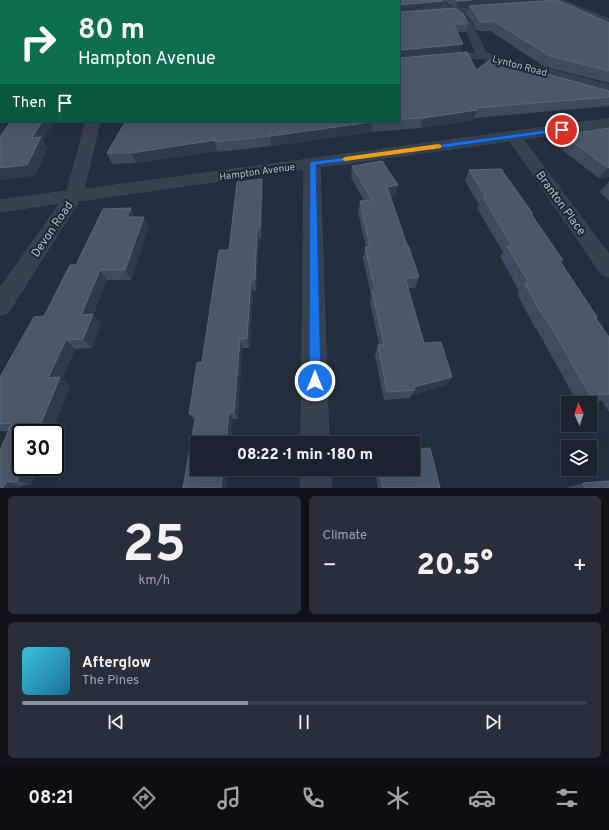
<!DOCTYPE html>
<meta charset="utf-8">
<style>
body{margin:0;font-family:Overpass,sans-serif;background:#282f3a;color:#f1f3f6;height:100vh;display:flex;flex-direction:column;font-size:15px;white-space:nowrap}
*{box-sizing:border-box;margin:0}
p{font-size:13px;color:#a0a4aa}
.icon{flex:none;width:22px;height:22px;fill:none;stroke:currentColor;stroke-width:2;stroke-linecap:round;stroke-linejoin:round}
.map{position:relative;height:488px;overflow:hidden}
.side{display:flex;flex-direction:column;gap:8px;padding:8px;background:#0f1319;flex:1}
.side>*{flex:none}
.hud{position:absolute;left:0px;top:0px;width:400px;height:122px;box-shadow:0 4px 16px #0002,0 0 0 1px #39404a;background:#0b6e4f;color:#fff;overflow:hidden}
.needle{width:26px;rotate:357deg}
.buttons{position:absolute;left:561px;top:396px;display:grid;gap:8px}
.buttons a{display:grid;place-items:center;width:36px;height:36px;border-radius:0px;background:#1b232e;box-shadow:0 4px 16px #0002,0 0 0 1px #39404a;font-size:20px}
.speed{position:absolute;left:12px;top:424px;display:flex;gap:8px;font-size:20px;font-weight:700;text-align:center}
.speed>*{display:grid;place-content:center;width:52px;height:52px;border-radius:50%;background:#1b232e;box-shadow:0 4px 16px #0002,0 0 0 1px #39404a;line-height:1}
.speed .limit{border:2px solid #111;border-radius:6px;background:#fff;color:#111}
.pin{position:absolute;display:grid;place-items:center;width:34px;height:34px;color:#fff;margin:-17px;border:2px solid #fff;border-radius:50%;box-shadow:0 1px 4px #0007}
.me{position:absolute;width:44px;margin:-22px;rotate:0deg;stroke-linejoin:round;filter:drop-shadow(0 0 3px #0008)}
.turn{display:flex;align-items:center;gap:14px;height:84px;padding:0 12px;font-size:18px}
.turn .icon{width:52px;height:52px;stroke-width:2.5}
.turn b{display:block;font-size:28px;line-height:34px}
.then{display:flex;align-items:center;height:38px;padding:0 12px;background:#0003;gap:8px;font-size:15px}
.big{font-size:30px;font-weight:800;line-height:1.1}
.side .card{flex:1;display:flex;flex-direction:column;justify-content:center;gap:6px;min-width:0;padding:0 14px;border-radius:6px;background:#282f3a}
.side .dial{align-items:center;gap:0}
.dial b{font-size:52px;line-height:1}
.song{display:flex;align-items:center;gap:12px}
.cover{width:48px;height:48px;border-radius:6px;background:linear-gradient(135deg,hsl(190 70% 55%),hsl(200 70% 35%))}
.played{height:4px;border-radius:2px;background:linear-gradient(90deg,#8c9099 40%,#39404a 40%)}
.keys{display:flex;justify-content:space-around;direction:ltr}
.heat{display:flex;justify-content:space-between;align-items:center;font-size:22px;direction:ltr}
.side .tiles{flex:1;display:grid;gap:8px;grid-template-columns:1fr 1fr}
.card:last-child{grid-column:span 2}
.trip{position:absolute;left:190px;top:436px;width:230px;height:40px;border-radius:0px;background:#1b232e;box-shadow:0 4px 16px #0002,0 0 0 1px #39404a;font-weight:800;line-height:40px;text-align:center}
.menu{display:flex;height:64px;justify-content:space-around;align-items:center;background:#0b0e12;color:#a0a4aa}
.menu .icon{width:28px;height:28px}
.menu .active{color:#8c9099}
.menu b{font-size:18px;color:#f1f3f6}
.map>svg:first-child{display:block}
</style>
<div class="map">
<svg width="609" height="488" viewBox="0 0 609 488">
<rect width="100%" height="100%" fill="#242f3e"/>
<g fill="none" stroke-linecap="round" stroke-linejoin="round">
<g stroke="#414a57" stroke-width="1">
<g id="minor">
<path d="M107 0H115L106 1Z"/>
<path d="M429 0H438L455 9 496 7 497 9 493 11 463 14 471 22 486 53 609 85V92L482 58 399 66V60L476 53 463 22 453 14 399 18V14L445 10Z"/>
<path d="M552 0H562L609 19V24Z"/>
<rect x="0" y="98" width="1" height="8"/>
<path d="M609 119V127L523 139 609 254V277L602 275 510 141 320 167 329 443H301L304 169 79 201 8 313 0 315V288L60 203 0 212V200L67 191 86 121H100L84 189Z"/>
<rect x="301" y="469" width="30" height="19"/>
</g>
</g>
<use href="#minor" fill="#38414e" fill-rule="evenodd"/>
</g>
<g fill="#3f4b5c">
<path d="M0 0H109L110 1H1V87H0Z"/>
<path d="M235 0H440L443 1 441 9 468 24 466 32H457L463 44 460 53 476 70 609 91V106L474 118 473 120 421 128 371 132 271 146 217 152V151L136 163 112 164 107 153 126 121H399V1H235Z"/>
<path d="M441 0H540L539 1 609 23V83L545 67 490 31H477L472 21 466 15 469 7 456 8Z"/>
<path d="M609 128V177L599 178 557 146 563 135Z"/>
<path d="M352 166 396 196 390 197 407 245 419 277 415 288H408L424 343 452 377 446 385 412 395 410 398 384 400 375 355 378 345H379L370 301 371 295 363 258 366 247 358 212 360 201H364L351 177Z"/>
<path d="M469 170 533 214 532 216 563 260 561 262 597 317 596 318 609 337V412L602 401 577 402 536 328H535L517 294 519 291 500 256 503 252 477 208 479 205 465 181Z"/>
<path d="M609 181V201L600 192Z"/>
<path d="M263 190 261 239H259L256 291H253L250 348H242L238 419H233L197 469H228L226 488H183L195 421 189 414 229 250Z"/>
<path d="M131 208 135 217 149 227 131 280H107L93 315 101 324 92 348 75 349 62 379 70 385 52 433H21V467H38L31 485 21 486 20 488H0L9 431H0V377L44 316Z"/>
<path d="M375 469H413L440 488H378Z"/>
<path d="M583 483 609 488H569L568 487Z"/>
</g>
<g fill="#2f3b4b">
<path d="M71 0H78V1H70Z"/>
<path d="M103 0H109L110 1H102Z"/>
<path d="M472 0H540L539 2 469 6V7L456 8 458 1Z"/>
<path d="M443 1 441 9 399 13V5Z"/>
<path d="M463 44 460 53 399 58V51L401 50Z"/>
<rect x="0" y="77" width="1" height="10"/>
<path d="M0 87 1 89V95L0 96Z"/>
<path d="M477 110 473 120 421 128 423 118Z"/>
<path d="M42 121H54L43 141 48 148 35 176 0 180V168L32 138Z"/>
<path d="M373 121 371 132 271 146V136Z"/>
<path d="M215 140 217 151 136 163 131 153Z"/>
<path d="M609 167V177L599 178 608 168Z"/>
<path d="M262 179 263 190 261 239 260 228Z"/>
<path d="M398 185 396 196 385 198 387 187Z"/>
<path d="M131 208 136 218 127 217Z"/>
<path d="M144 217 149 227 131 280 125 270Z"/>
<path d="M257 228 259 239 256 291 255 280Z"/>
<path d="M100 270 107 280 93 315 101 324 92 348 83 339 81 315Z"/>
<path d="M251 280 253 291 250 348 247 338Z"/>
<path d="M240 339 242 348 238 419 234 412Z"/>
<path d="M66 340 75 349 62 379 70 385 52 433H37L48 378Z"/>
<path d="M452 377 446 385 412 395 415 390 414 387Z"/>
<path d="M229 412 233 419 231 443H226Z"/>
<path d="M23 467H38L31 485 17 481Z"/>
<path d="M223 469H228L226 488H221Z"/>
<path d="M6 482 21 486 20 488H3Z"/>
</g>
<g fill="#4b5868" stroke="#5c6777">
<path d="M0 0H71L70 1H1V77H0Z"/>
<path d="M83 0H103L102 1H84Z"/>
<path d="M134 0H192V1H133Z"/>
<path d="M237 0H440L443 1 399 5V8V1H238Z"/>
<path d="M456 0H472L458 1Z"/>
<path d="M557 0 609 23V71L550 56 493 21 480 22 475 12 469 6Z"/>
<path d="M455 8 464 15 468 24H453L463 44 401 50 399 51 400 58 467 52 476 70 491 59 609 91V97L475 108 477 110 423 118 399 119V10L400 12Z"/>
<path d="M11 121H42L32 138 41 137 27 165 0 168V137Z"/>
<path d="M126 121H378L271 136 215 142V140L131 153H107Z"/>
<path d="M609 128V167L608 168 563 135Z"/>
<path d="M382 161 398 185 387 187 407 245H408L419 277 405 278 424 343 441 342 452 377 414 387 415 390 387 392 378 345H384L372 291 375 290 365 247H370L360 201 372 200 352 166Z"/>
<path d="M501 169 533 214H531L563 260H559L597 317H595L609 337V394L590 395 546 318H544L525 284 529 283 507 246H512L483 197H486L469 170Z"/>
<path d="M262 179 260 228H257L255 280H251L247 338 240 339 234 412H229L226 443H197V469H223L221 488H183L196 414H189L197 363 202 362 219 250H229L237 182Z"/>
<path d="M131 208 127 217H144L125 270H100L81 315 93 314 83 339 66 340 48 378 60 377 37 433H21V467H23L17 481 6 482 3 488H0V450L12 423 0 424V377L34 317 44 316 70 265H76L103 209Z"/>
<path d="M430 448 440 488H383L379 469H413V449Z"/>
<path d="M609 481V488H585L583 483Z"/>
</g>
<path fill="#1a73e8" stroke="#114b97" d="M562 128 565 130 564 131 316 165 321 381 319 385 315 387 310 385 309 381 310 162Z"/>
<path fill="#f59e0b" d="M438 144 441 145V148L345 161 342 159 345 157Z"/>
<g text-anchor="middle" stroke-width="4" stroke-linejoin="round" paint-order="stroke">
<g font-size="10" fill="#b4bcc9" stroke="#1d2633">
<text transform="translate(520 65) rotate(15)" y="4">Lynton Road</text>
<text transform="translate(257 171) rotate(-8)" y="4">Hampton Avenue</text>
</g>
<g font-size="12" fill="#b4bcc9" stroke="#1d2633">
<text transform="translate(561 203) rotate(54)" y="4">Branton Place</text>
<text transform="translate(52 229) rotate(-56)" y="4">Devon Road</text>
</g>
</g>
</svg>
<div class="buttons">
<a><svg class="needle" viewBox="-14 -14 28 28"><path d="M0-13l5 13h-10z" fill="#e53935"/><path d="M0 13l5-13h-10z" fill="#a0a4aa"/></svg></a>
<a><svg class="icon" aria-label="layers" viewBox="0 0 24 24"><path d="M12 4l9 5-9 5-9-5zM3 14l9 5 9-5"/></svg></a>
</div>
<div class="speed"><div class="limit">30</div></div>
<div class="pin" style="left:562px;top:130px;background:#d93025"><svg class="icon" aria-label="arrive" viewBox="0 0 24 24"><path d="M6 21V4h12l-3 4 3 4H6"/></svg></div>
<svg class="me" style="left:315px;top:381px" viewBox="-20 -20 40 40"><circle r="17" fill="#1a73e8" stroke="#fff" stroke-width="3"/><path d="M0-11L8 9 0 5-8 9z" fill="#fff"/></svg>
<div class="trip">08:22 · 1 min · 180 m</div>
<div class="hud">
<div class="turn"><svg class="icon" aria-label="right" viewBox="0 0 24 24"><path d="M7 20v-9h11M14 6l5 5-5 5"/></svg><div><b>80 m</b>Hampton Avenue</div></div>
<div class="then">Then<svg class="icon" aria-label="arrive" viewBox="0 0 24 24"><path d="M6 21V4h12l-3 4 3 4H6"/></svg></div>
</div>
</div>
<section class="side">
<div class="tiles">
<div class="card dial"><b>25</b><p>km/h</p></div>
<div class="card"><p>Climate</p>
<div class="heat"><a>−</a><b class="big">20.5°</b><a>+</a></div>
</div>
<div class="card">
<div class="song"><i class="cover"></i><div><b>Afterglow</b><p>The Pines</p></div></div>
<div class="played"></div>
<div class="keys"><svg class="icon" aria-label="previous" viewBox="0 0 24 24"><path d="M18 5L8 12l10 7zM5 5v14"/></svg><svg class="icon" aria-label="pause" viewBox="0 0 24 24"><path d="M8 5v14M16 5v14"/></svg><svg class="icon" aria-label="next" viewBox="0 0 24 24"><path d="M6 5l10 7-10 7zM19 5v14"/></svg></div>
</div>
</div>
</section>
<nav class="menu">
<b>08:21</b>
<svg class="icon active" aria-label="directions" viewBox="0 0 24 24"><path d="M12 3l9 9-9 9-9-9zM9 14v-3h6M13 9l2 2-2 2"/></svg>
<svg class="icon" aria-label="music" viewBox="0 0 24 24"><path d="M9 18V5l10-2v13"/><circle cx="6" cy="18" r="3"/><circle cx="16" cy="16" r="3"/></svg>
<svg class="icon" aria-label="phone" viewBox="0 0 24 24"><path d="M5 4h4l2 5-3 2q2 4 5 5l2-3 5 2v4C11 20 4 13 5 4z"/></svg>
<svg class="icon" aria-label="climate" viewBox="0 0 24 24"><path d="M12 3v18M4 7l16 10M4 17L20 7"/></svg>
<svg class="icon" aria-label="car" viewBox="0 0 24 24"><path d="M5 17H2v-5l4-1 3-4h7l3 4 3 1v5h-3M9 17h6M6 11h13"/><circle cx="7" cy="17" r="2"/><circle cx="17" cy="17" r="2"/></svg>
<svg class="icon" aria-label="filters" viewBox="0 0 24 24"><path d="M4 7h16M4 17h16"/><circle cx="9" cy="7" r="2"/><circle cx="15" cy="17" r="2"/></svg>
</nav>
